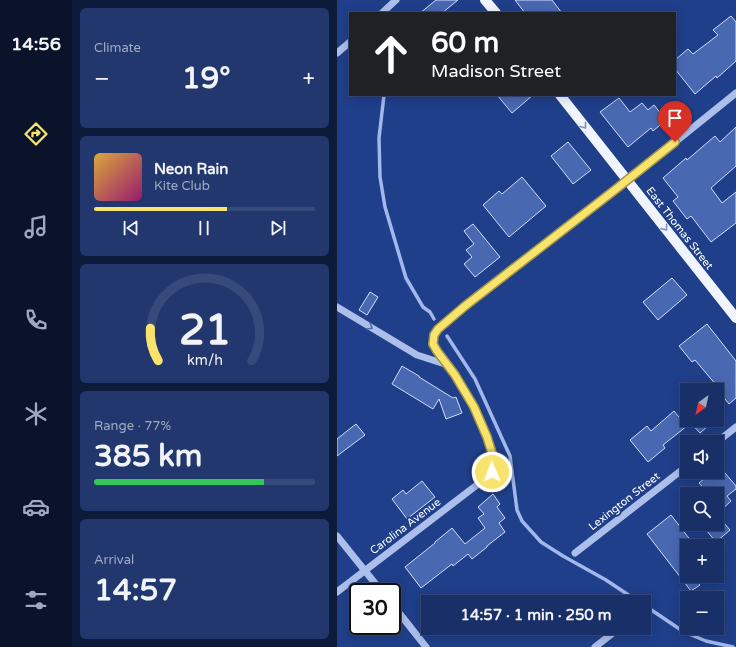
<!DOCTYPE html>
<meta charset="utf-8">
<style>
body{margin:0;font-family:"Varela Round",sans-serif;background:#21376e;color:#f1f3f6;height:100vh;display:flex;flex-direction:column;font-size:15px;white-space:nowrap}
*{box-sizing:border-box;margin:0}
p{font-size:13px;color:#9fa9c0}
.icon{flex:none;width:22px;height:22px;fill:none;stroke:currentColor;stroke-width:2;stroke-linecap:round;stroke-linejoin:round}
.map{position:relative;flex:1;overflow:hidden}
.details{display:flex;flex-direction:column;gap:8px;padding:8px;background:#0d1a39;width:265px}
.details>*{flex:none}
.top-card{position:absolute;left:12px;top:12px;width:327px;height:84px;border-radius:0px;box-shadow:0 2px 10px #0003,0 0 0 1px #364a7c;background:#202124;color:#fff;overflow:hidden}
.needle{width:26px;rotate:213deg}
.buttons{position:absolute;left:343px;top:383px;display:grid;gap:8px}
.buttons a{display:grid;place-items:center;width:44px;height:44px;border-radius:0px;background:#182f68;box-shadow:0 2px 10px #0003,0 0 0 1px #364a7c;font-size:20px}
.speed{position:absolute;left:12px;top:583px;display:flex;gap:8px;font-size:20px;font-weight:700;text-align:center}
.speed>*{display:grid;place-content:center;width:52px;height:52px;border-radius:50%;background:#182f68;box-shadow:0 2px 10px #0003,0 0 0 1px #364a7c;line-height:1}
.speed .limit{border:2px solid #111;border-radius:6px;background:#fff;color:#111}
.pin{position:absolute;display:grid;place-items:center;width:34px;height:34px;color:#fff;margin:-41px -17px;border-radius:50% 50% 50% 0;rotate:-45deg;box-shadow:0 0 4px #0007}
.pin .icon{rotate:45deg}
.me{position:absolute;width:44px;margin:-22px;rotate:359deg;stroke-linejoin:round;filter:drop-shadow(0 0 3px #0008)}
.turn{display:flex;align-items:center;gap:14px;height:84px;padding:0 16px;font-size:18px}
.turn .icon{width:52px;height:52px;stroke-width:2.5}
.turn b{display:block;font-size:28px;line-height:34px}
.big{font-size:30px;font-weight:700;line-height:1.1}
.details .widget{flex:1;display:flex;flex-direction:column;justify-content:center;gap:6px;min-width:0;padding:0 14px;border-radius:6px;background:#21376e}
.details .dial{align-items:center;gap:0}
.dial svg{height:104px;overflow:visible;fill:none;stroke:#364a7c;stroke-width:7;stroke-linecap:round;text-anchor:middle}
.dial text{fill:#f1f3f6;stroke:none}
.song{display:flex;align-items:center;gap:12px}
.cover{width:48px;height:48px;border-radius:6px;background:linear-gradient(135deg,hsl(40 70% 55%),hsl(320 70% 35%))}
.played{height:4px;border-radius:2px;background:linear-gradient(90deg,#f8e46d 60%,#364a7c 60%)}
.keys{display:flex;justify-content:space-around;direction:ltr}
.heat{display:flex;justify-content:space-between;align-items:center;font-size:22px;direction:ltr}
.charge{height:6px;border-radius:3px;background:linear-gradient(90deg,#34c759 77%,#364a7c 0)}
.trip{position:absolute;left:84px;top:595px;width:230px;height:40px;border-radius:0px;background:#182f68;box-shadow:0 2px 10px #0003,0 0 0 1px #364a7c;font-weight:700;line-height:40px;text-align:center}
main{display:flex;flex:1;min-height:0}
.dock{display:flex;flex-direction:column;width:72px;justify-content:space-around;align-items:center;background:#0a132a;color:#9fa9c0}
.dock .icon{width:28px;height:28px}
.dock .on{color:#f8e46d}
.dock b{font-size:18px;color:#f1f3f6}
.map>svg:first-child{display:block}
</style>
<main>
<nav class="dock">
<b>14:56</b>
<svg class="icon on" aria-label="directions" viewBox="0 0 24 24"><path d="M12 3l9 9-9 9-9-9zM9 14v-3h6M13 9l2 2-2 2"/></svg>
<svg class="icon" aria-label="music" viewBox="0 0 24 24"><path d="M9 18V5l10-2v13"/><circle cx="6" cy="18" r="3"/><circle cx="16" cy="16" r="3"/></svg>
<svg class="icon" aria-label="phone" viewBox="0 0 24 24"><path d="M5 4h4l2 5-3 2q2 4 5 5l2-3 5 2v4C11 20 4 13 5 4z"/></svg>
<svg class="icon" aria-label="climate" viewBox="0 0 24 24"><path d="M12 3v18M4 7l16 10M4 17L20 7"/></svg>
<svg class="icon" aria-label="car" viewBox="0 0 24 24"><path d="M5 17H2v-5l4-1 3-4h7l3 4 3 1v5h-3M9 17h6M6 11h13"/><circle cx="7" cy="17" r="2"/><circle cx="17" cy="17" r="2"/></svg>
<svg class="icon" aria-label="filters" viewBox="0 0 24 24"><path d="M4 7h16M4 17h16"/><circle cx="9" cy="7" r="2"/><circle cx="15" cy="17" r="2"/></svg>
</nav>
<section class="details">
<div class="widget"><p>Climate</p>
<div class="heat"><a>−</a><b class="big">19°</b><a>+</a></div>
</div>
<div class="widget">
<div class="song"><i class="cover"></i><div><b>Neon Rain</b><p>Kite Club</p></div></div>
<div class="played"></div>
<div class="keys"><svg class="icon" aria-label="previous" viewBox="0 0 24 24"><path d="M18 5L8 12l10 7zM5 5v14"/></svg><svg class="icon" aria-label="pause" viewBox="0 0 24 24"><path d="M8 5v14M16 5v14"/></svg><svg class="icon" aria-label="next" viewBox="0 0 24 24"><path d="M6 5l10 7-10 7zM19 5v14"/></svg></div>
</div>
<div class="widget dial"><svg viewBox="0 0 100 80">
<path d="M14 69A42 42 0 1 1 86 69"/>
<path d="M14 69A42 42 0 0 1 8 44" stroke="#f8e46d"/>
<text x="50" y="56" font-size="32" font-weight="700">21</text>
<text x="50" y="72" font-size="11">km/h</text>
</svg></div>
<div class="widget"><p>Range · 77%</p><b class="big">385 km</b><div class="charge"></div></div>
<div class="widget"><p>Arrival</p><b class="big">14:57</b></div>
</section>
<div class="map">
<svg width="399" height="647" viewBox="0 0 399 647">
<rect width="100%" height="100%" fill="#203f8a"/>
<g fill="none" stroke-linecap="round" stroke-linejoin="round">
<g stroke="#a0b8ec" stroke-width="3.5">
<path d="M47 95 42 138 43 177 48 207 69 278 86 307 93 312 97 319"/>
<path d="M110 336 138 379 173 456 180 510 185 521 204 542 226 556 269 580 302 602"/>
<path d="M307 605 347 632 369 641 396 647"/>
</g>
</g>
<g fill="#4968b2" stroke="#d1ddf8">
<path d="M99 0H121L105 13H83Z"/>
<path d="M178 0H215L225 13H188Z"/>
<path d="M394 16 399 22V61L380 78 379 76 358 94 338 69V60L351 49 356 54 381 35 376 30Z"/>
<path d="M160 95H196L175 113Z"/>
<path d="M282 98 293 112 305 103 311 110 317 105 329 120 316 131 314 128 291 147 263 112Z"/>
<path d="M399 127V166L374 188 385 203 399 192V223L374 242 354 216 350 219 336 201 341 197 326 178 349 158 350 160 378 136 383 142Z"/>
<path d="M231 142 254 170 236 184 214 156Z"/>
<path d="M185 177 209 206 172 237 146 205 162 191 165 194Z"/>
<path d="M136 224 163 257 138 277 127 264 135 257 129 250 137 244 127 231Z"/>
<path d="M335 278 350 295 321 320 306 302Z"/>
<path d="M33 292 41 297 30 315 22 310Z"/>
<path d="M370 324 399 361V398L392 404 384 394 386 393 358 360 355 362 342 346Z"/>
<path d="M65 366 82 376V377L116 398 119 397 125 413 109 419 102 399 96 409 55 384Z"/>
<path d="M350 410V426L326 445 328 448 311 462 293 440 310 426 314 431 337 411 342 417Z"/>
<path d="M351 420H378L363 433Z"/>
<path d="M19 424 28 435 0 456V439Z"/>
<path d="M382 466 399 486V489L390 496 394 501 380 514V494H372L362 483 375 472H380V467Z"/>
<path d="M85 481 98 497 70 519 55 499 66 490 69 494Z"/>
<path d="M156 494 163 504 160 507 168 518 162 523 168 532 150 546V547L135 559 131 554 116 566 115 564 84 588 68 567 98 543V542L115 528 128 544 148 528 141 518 147 514 141 507Z"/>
<path d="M334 515 358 546H350V576H356L363 585 354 591 310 534Z"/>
<path d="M380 515 393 530 379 542 364 524H380Z"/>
</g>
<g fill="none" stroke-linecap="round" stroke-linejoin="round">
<g stroke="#acbfeb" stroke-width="7">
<path d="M45 13 59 0"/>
<path d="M0 53 13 42"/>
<path d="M0 307 80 355 111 365"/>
<path d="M380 442 399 427"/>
<path d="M0 536 45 592"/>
<path d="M238 553 350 466"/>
<path d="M0 592 149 478 155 472 157 466 155 456 150 437 137 407 119 375 100 351 96 343 97 335 101 329 128 306 291 180 399 93"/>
<path d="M55 604 89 647"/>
<path d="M258 647 281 629"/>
</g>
<g stroke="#f0f4fe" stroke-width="10">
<path d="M148 0 159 13"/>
<path d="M223 95 399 318"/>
</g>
</g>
<defs><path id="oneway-chevron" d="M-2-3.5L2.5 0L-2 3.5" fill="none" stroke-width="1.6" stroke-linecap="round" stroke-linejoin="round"/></defs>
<g stroke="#7e90be">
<use href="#oneway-chevron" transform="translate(247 126) rotate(52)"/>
<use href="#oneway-chevron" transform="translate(328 228) rotate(52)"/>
</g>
<use stroke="#516cac" href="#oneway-chevron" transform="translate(33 327) rotate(31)"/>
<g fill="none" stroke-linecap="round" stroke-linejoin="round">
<g stroke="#a19447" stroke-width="10">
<path id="route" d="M155 472 157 466 156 456 150 437 137 407 118 375 100 351 96 344 97 335 101 329 128 306 279 189 338 142"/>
</g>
<use href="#route" stroke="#f8e46d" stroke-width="7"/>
</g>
<g text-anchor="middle" stroke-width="4" stroke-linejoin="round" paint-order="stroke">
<g font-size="11" fill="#fff" stroke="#203f8a">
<text transform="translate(343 228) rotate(52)" y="4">East Thomas Street</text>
<text transform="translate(287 501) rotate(-38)" y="4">Lexington Street</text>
<text transform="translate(68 526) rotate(-37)" y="4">Carolina Avenue</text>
</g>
</g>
</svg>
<div class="buttons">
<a><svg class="needle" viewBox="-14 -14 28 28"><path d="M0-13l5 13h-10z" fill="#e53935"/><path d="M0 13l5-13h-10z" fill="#9fa9c0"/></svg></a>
<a><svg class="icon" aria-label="sound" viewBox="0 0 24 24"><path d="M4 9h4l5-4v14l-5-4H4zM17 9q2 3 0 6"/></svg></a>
<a><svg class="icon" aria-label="search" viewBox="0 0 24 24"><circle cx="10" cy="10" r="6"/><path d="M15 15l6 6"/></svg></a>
<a>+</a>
<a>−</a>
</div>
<div class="speed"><div class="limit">30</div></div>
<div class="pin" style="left:338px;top:142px;background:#d93025"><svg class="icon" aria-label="arrive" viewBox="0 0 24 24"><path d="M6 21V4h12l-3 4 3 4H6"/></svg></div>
<svg class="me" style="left:155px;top:472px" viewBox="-20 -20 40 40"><circle r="17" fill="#f8e46d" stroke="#fff" stroke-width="3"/><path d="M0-11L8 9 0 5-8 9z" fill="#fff"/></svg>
<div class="trip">14:57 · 1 min · 250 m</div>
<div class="top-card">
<div class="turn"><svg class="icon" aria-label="ahead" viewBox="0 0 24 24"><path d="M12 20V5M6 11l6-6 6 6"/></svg><div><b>60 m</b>Madison Street</div></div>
</div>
</div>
</main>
